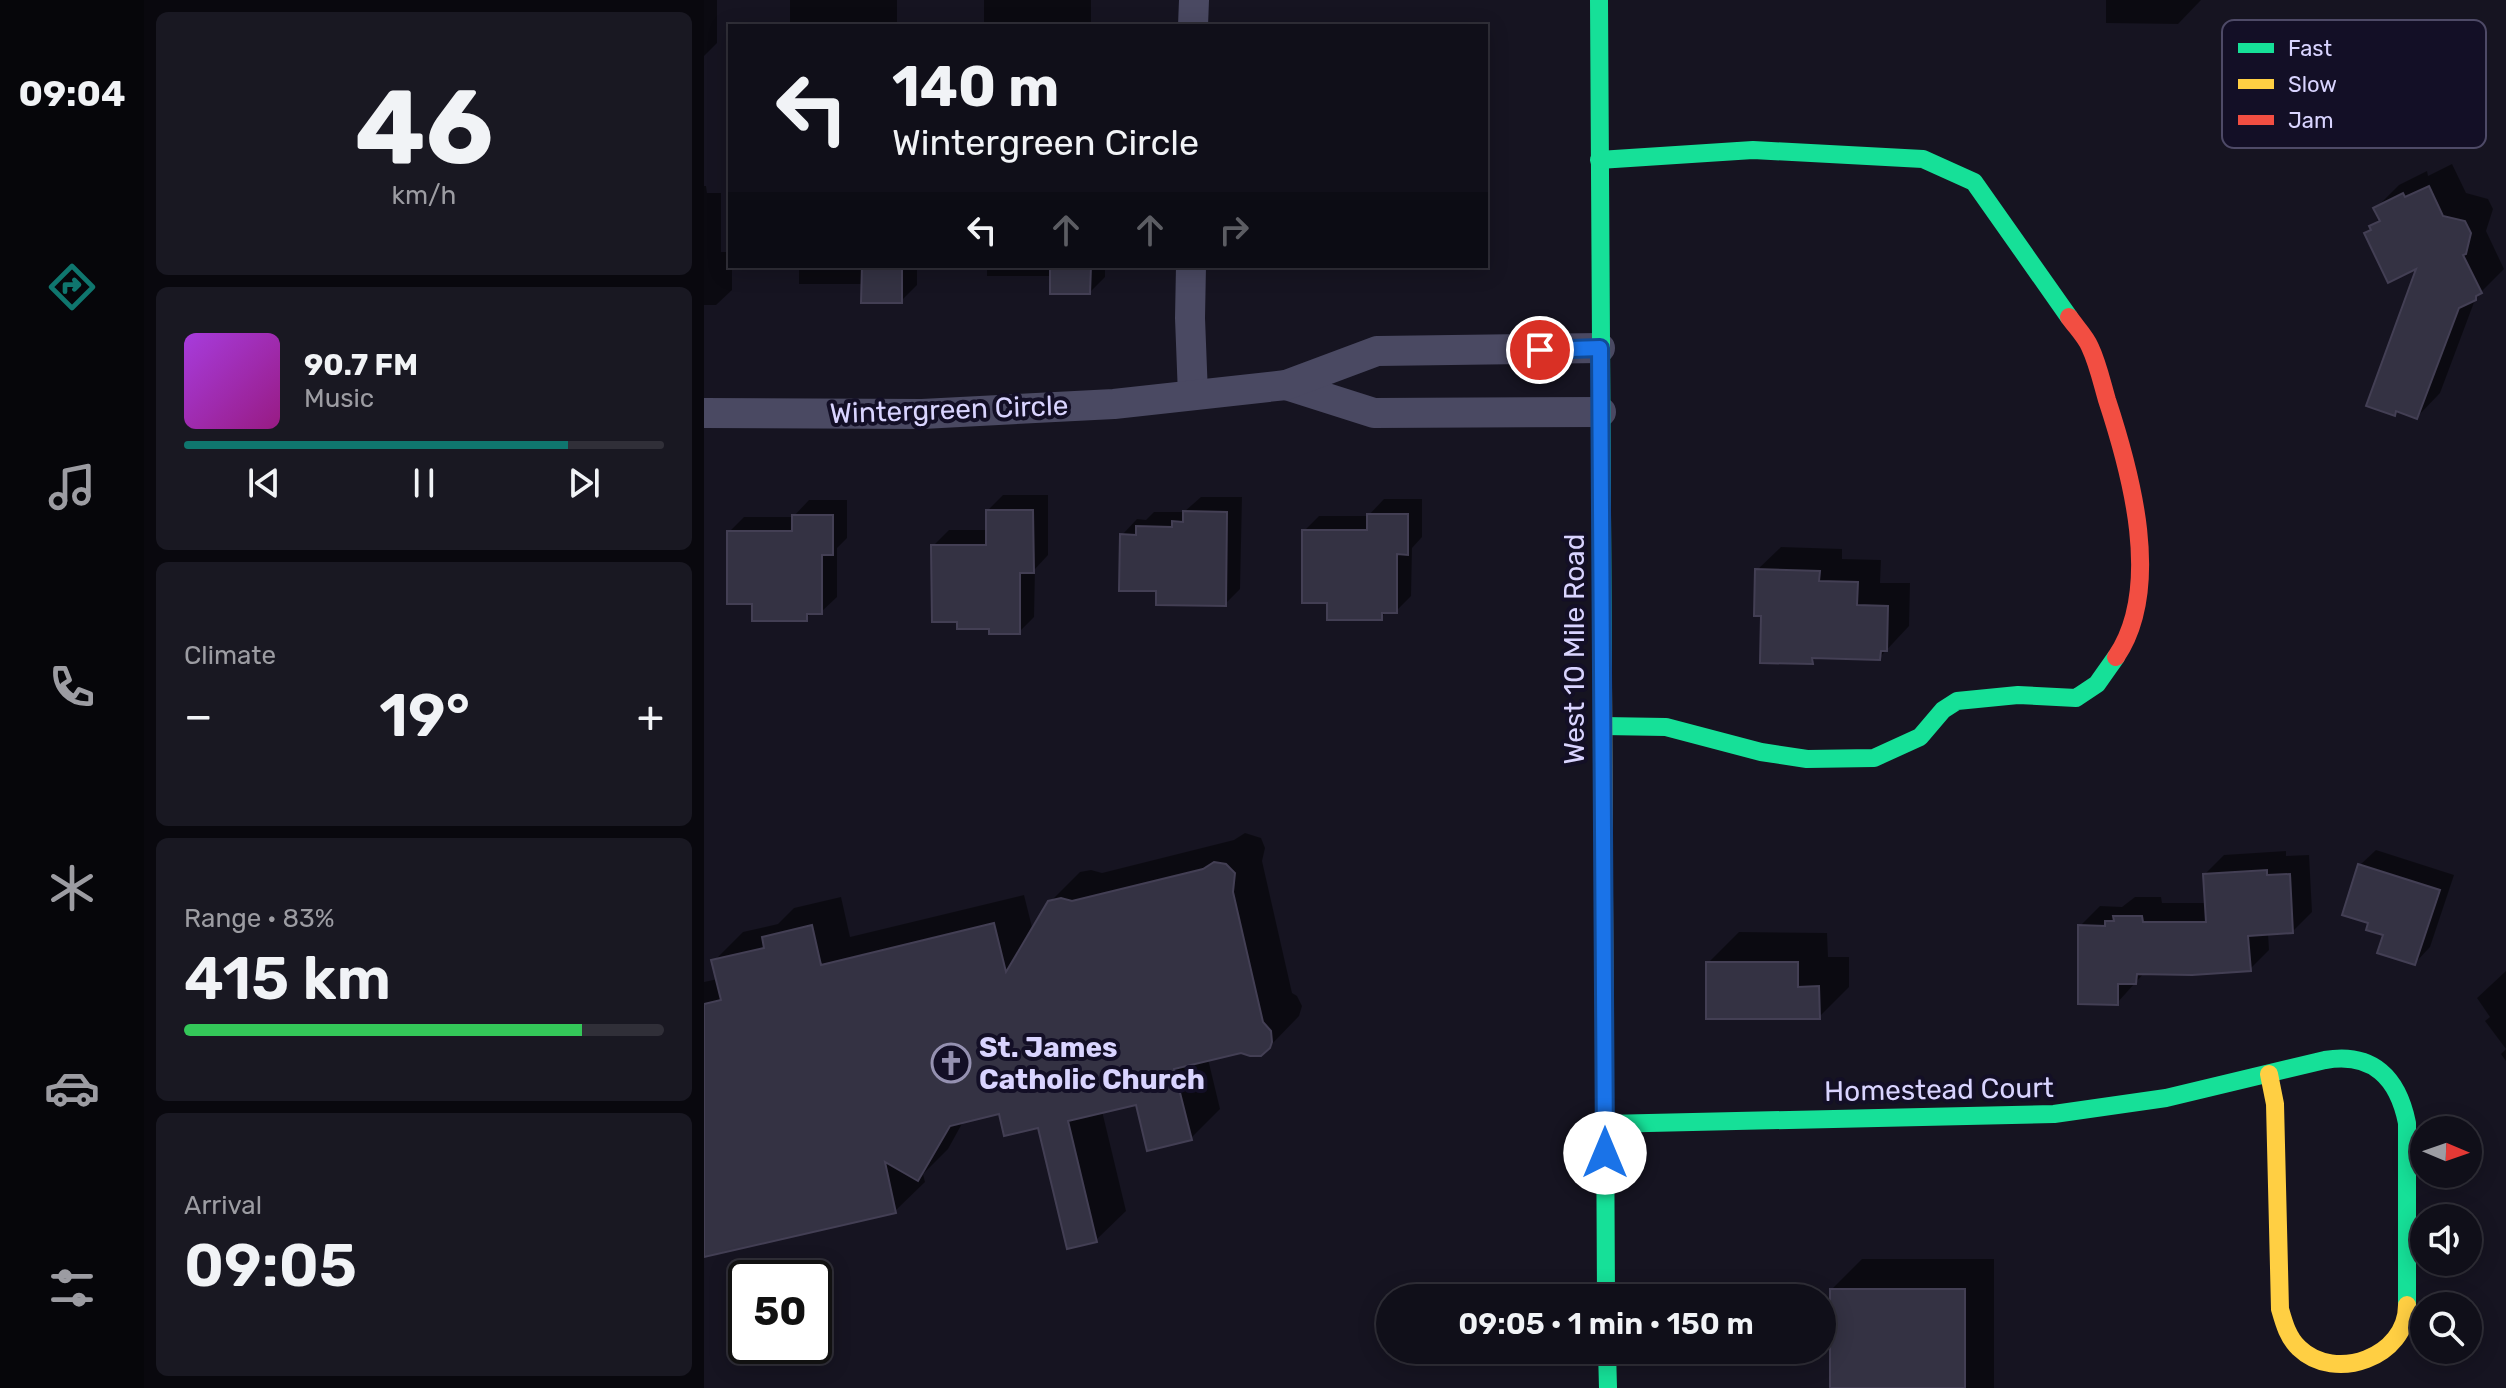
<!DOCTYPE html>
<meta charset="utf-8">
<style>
body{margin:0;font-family:Rubik,sans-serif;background:#191822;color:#f1f3f6;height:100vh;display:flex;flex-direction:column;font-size:30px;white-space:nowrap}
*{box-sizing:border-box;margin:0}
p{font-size:26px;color:#9c9ca2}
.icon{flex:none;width:44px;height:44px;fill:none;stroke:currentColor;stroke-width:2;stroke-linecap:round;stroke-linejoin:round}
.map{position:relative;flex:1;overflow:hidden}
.drawer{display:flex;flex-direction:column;gap:12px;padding:12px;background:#09080e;width:560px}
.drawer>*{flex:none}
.hud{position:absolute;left:24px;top:24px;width:760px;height:244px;border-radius:0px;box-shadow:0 4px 20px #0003,0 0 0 2px #302f38;background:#100f19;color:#f1f3f6;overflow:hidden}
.needle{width:52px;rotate:92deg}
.buttons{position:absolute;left:1706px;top:1116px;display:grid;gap:16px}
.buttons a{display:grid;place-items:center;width:72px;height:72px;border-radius:50%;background:#100f19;box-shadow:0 4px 20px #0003,0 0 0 2px #302f38;font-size:40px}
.speed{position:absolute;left:24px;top:1260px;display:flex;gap:16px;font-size:40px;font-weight:700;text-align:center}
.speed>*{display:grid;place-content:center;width:104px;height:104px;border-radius:50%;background:#100f19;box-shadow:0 4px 20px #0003,0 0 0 2px #302f38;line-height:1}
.speed .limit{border:4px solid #111;border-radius:12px;background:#fff;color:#111}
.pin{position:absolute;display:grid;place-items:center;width:68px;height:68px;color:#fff;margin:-34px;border:4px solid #fff;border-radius:50%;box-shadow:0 2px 8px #0007}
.me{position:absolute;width:88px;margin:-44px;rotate:0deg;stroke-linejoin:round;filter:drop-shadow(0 0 6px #0008)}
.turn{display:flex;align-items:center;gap:28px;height:168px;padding:0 32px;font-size:36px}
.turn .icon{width:104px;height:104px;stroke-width:2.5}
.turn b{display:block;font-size:56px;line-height:68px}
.lanes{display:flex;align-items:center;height:76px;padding:0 32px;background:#0003;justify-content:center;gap:40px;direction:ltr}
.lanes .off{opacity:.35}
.big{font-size:60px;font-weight:600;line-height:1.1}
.drawer .card{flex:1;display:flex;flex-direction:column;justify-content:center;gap:12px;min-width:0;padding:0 28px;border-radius:12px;background:#191822}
.drawer .dial{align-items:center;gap:0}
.dial b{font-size:104px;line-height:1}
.song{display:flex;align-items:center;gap:24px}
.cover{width:96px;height:96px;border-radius:12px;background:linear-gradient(135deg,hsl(280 70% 55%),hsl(310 70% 35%))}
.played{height:8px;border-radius:4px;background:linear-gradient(90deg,#0f766e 80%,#302f38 80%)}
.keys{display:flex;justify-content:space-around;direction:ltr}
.heat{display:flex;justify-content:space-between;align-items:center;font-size:44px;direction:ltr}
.charge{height:12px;border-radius:6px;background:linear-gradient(90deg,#34c759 83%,#302f38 0)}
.trip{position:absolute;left:672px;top:1284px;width:460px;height:80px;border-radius:40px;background:#100f19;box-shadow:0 4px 20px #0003,0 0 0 2px #302f38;font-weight:600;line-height:80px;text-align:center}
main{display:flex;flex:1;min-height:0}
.dock{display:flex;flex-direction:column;width:144px;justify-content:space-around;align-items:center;background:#06060a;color:#9c9ca2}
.dock .icon{width:56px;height:56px}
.dock .active{color:#0f766e}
.dock b{font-size:36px;color:#f1f3f6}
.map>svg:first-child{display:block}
</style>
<main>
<nav class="dock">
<b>09:04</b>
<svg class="icon active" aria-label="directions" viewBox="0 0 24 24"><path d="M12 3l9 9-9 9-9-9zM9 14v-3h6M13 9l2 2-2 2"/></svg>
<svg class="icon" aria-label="music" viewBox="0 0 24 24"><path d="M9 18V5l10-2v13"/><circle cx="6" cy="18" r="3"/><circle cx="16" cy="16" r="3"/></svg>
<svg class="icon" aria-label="phone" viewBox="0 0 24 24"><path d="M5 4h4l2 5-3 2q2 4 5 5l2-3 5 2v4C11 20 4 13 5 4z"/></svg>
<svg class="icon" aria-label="climate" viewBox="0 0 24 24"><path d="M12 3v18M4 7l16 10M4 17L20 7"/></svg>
<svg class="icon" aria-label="car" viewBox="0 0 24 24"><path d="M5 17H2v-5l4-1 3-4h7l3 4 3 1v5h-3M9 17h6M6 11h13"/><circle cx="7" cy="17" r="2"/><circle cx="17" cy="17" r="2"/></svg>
<svg class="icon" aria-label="filters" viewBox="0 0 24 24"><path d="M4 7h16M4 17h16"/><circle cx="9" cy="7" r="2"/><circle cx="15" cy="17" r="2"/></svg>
</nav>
<section class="drawer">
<div class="card dial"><b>46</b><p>km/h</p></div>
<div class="card">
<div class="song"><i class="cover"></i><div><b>90.7 FM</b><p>Music</p></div></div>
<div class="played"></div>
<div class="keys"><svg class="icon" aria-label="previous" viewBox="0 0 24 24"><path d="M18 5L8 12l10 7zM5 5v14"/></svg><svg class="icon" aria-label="pause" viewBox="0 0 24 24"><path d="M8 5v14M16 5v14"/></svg><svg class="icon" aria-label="next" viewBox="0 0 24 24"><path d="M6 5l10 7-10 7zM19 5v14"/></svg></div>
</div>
<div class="card"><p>Climate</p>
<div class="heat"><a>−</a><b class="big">19°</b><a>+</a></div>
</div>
<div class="card"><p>Range · 83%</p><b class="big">415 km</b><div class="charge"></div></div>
<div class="card"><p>Arrival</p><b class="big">09:05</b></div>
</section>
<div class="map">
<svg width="1802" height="1388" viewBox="0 0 1802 1388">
<rect width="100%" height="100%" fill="#161421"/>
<g fill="#0007">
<path d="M0 0H13V43L0 56Z"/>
<rect x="86" y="0" width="107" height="26"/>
<rect x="280" y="0" width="107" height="26"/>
<path d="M1402 0H1497L1474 24 1402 23Z"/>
<path d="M1748 164 1762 193 1784 199 1789 209 1782 231 1800 269 1772 297 1736 393 1713 417 1694 410 1690 414 1715 265 1662 234 1676 218 1672 208 1695 185 1723 171 1724 176Z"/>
<path d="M0 186H2L3 193H17V252H26L28 266V290L12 305H0Z"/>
<path d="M95 266H213V285L197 301 159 284H95Z"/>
<path d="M283 266H401V277L386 292 348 276H283Z"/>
<path d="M299 495H344V555L331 569 330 617 315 632 229 546 245 530H284V510Z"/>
<path d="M497 497H538L536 589 521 604 454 589 418 535 433 519 442 520 450 512H480Z"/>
<path d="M680 499H718V537L708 548 707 596 692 611H683L677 618 625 601 600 531 615 516H664Z"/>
<path d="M105 500H143V538L133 548V597L117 612H108L102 619 50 602 25 532 40 517H89Z"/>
<path d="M1077 547 1138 549V559L1177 560 1176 583H1206L1205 626 1176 657 1114 656 1108 662 1059 614 1053 570Z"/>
<path d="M541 833 557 838 561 848 558 861 588 993 593 996 598 1006 595 1016 565 1047 504 1059 516 1109 486 1139 433 1103 398 1111 422 1211 392 1240 336 1126 297 1112 260 1120 244 1149 219 1174 221 1182 191 1211 0 1255V982L14 979 10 961 39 932 74 924 90 908 137 897 146 937 320 895 329 931 346 902 376 872 387 870 398 873 530 840Z"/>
<path d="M1672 850 1750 875 1726 947 1711 963 1666 922 1656 865Z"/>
<path d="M1582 851V856L1605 855 1608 912 1589 931 1564 933 1565 950 1546 969 1441 972 1413 1003 1376 926 1396 906 1418 907 1431 897H1457L1458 903H1503L1501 874 1520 855Z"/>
<path d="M1035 932 1123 933 1124 957H1145V987L1115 1017 1004 963Z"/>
<path d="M1802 971V1061L1797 1054 1802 1049 1781 1021 1786 1017 1773 998Z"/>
<path d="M1158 1259H1290V1388H1128V1289Z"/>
</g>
<g fill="#343243" stroke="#433f54" stroke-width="2">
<path d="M1725 186 1739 216 1761 221 1767 233 1762 254 1759 255 1778 293 1772 296V300L1755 308 1713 419 1692 411 1691 416 1662 406 1712 269 1684 283 1660 233 1667 230 1665 226 1676 221 1669 208 1699 193 1701 197Z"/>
<path d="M158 266H198V303H157Z"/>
<path d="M346 266H387L386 294H346Z"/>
<path d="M282 510H329L330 573H316V634H285V629H253V622H228L227 545H282Z"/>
<path d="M479 511 523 512 522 606 452 605V591H415L416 534 432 535V526L468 527V521L479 522Z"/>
<path d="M663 514H704V555L693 554V613H678V620H623V603H598V530H663Z"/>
<path d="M88 515H129V555H118V614H103V621H48V604H23V531H88Z"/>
<path d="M1051 569 1116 571 1115 581 1154 582 1153 605 1184 606 1183 651H1177L1176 660 1108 658 1109 664 1056 663 1057 616H1050Z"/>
<path d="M510 862 522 864 531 873 529 892 559 1022 567 1031 568 1042 566 1048 557 1056H546L537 1053 470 1069 488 1140 443 1151 432 1105 364 1121 393 1242 363 1249 334 1128 300 1136 295 1114 246 1126 214 1181 181 1162 192 1213 0 1257V1004L17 1000 7 960 60 948 58 937 108 925 117 965 290 923 302 972 344 901 357 898 368 901 499 869Z"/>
<path d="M1654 864 1736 890 1711 965 1673 953 1679 935 1662 930 1664 923 1638 915Z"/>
<path d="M1563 870V875L1586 874 1589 933 1544 936 1547 971 1488 975 1433 974 1432 984H1414V1005L1374 1004V925L1401 926V921H1410L1409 916H1438L1439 922H1502L1499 874Z"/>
<path d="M1002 962H1094V987L1115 986 1116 1019H1002Z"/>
<rect x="1126" y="1289" width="135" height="99"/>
</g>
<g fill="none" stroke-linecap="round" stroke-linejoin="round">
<g stroke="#4a4962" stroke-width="30">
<path d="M489 26 490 0"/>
<path d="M487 266 486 318 489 395"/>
<path d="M582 385 670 413 897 412"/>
<path d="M0 413 218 414 410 404 582 385 673 351 896 348"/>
</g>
<g stroke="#16e098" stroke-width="18">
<path d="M895 0 899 685"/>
<path d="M895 160 1049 150 1219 159 1270 182 1365 317"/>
<path d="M899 726 962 727 1057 752 1103 759 1170 758 1216 737 1239 710 1253 701 1314 695 1372 698 1393 684 1412 657"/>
<path d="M901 1101 902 1298"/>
<path d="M901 1124 1350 1114 1462 1098 1621 1060C1669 1052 1694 1078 1703 1123V1305"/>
<path d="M903 1350 904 1388"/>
</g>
<g stroke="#ffcf43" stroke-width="18">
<path d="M899 685 901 1101"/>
<path d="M1565 1074 1571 1104 1576 1309C1580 1323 1584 1338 1595 1348 1631 1383 1703 1357 1703 1305"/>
</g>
<path stroke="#f24e42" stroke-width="18" d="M1365 317C1372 327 1382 337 1386 347 1394 364 1398 383 1403 400 1427 473 1459 588 1412 657"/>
</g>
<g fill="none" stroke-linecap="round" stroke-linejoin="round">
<g stroke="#114b97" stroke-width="20">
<path id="route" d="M836 350 896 348 901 1153"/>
</g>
<use href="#route" stroke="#1a73e8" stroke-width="14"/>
</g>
<defs>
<g id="church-ring" transform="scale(2)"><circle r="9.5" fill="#130f26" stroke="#9591b1" stroke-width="1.5"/><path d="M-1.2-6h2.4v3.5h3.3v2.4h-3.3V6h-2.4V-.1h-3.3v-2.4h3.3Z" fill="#9591b1"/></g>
</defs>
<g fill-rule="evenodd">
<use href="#church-ring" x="247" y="1063"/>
</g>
<g text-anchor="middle" stroke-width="8" stroke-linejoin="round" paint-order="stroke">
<g font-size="28" fill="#d9d4ff" stroke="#130f26">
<text transform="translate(245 409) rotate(-2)" y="10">Wintergreen Circle</text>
<text transform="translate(870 649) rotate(-90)" y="10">West 10 Mile Road</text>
<text transform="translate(1235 1089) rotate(-1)" y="10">Homestead Court</text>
</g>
<g font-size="28" font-weight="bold" fill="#d9d4ff" stroke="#130f26" text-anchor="start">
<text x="275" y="1057">St. James<tspan x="275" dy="32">Catholic Church</tspan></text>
</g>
</g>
<rect x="1518" y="20" width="264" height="128" rx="12" fill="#130f26" stroke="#4e4a67" stroke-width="2"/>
<rect x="1534" y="43" width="36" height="10" fill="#16e098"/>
<rect x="1534" y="79" width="36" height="10" fill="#ffcf43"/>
<rect x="1534" y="115" width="36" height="10" fill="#f24e42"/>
<g font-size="22" fill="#d9d4ff">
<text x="1584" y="56">Fast</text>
<text x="1584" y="92">Slow</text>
<text x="1584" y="128">Jam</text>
</g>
</svg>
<div class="buttons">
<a><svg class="needle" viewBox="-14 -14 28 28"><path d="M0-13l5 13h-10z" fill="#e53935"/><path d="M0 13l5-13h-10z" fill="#9c9ca2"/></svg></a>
<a><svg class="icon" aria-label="sound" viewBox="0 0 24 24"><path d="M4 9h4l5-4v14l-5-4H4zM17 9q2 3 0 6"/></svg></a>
<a><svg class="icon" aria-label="search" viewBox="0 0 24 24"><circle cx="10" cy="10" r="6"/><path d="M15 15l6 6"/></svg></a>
</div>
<div class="speed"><div class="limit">50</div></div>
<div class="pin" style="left:836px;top:350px;background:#d93025"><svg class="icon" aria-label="arrive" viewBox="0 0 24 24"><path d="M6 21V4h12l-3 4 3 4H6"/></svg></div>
<svg class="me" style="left:901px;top:1153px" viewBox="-20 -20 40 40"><circle r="19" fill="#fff"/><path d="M0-13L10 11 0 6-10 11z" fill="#1a73e8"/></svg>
<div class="trip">09:05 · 1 min · 150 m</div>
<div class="hud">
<div class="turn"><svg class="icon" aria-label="left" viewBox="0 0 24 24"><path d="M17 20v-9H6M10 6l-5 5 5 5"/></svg><div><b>140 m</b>Wintergreen Circle</div></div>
<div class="lanes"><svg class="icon" aria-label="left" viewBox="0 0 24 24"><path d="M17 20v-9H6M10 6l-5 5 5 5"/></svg><svg class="icon off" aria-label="ahead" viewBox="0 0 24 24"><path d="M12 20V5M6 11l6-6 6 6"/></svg><svg class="icon off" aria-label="ahead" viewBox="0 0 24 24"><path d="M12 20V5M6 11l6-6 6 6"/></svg><svg class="icon off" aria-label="right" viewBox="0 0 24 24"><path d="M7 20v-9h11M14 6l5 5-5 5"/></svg></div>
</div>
</div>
</main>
